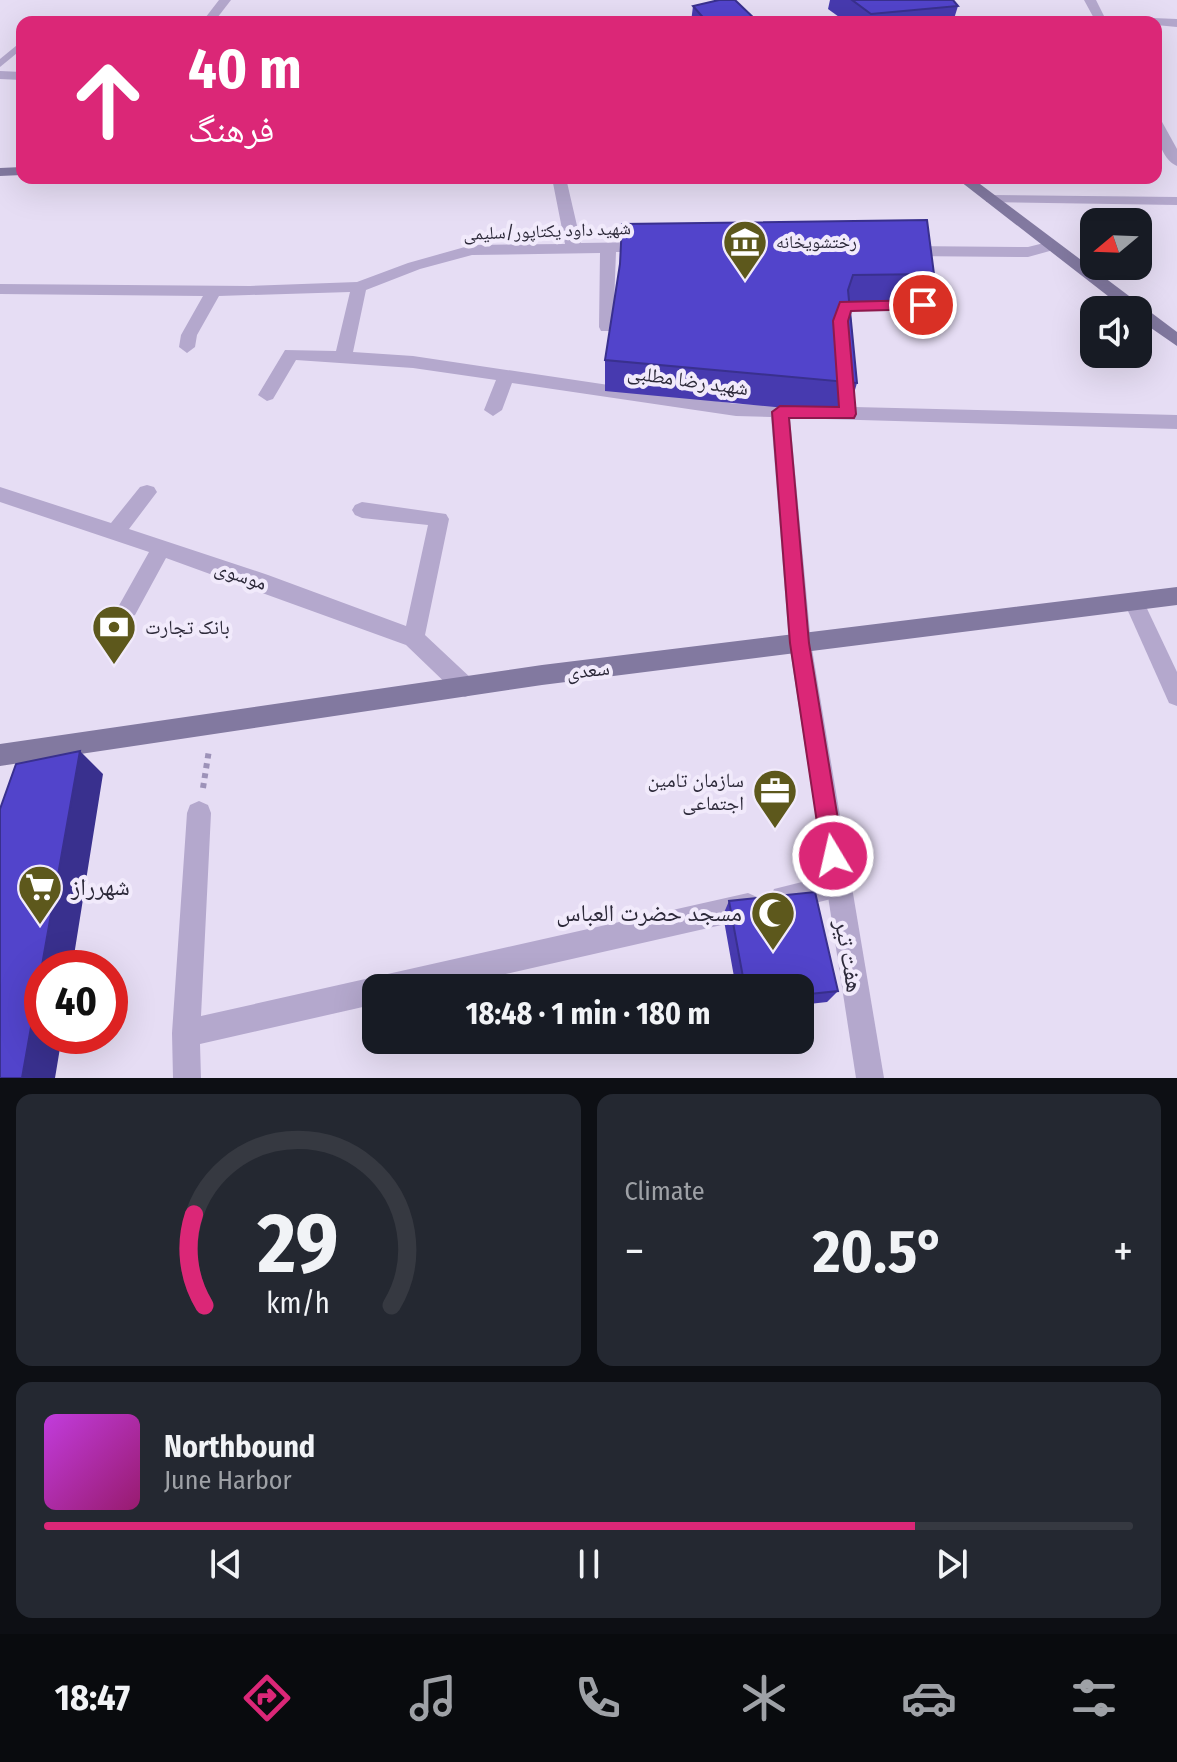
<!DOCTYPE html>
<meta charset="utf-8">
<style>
body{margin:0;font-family:"Fira Sans Condensed","Noto Naskh Arabic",sans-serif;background:#242831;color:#f1f3f6;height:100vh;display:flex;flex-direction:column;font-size:30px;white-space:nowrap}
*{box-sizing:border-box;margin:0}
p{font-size:26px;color:#9ea1a6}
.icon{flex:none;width:44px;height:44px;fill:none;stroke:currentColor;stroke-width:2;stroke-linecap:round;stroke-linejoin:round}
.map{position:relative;height:1078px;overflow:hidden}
.panel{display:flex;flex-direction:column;gap:16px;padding:16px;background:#0d0f14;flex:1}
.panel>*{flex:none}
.top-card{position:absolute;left:16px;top:16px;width:1146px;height:168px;border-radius:16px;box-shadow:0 8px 32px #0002;background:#db2777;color:#fff;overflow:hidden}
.needle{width:52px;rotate:251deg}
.controls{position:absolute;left:1080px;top:208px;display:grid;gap:16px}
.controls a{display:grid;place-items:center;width:72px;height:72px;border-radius:16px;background:#171b24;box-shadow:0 8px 32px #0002;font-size:40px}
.speed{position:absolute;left:24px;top:950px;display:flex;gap:16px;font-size:40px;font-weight:700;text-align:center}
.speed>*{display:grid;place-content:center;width:104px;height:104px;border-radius:50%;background:#171b24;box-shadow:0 8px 32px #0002;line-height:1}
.speed .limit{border:12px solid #d22;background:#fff;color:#111}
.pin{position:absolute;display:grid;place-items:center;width:68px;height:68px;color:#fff;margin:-34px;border:4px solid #fff;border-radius:50%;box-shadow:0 2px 8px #0007}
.me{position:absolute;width:88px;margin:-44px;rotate:351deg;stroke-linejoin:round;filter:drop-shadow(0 0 6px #0008)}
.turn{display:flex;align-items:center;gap:28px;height:168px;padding:0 40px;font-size:36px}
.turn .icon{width:104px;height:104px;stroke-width:2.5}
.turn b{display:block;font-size:56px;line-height:68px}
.big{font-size:60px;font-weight:700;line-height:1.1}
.panel .card{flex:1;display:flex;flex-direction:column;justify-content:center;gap:12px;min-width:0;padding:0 28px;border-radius:16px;background:#242831}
.panel .dial{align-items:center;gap:0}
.dial svg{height:208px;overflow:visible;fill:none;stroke:#363941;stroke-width:7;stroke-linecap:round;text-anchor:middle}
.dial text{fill:#f1f3f6;stroke:none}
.song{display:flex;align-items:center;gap:24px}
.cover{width:96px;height:96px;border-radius:12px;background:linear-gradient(135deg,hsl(290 70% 55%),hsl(320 70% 35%))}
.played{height:8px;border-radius:4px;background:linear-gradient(90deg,#db2777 80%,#363941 80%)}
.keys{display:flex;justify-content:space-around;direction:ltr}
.heat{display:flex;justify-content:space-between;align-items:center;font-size:44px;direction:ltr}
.panel .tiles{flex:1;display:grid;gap:16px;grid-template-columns:1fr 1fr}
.card:last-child{grid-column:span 2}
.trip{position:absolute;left:362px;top:974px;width:452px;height:80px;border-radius:16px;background:#171b24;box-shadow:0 8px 32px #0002;font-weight:700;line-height:80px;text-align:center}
.menu{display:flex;height:128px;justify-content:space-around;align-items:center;background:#090b0e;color:#9ea1a6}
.menu .icon{width:56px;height:56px}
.menu .active{color:#db2777}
.menu b{font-size:36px;color:#f1f3f6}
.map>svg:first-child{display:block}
</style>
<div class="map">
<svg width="1177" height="1078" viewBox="0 0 1177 1078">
<rect width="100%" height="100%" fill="#e6ddf4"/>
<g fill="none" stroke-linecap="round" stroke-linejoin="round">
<path stroke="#9d92b8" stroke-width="6" stroke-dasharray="5 5" stroke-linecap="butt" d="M203 788 209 750"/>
<path fill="#b4a8cd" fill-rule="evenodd" d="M22 41V49L0 67V59Z"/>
<g fill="#b4a8cd" fill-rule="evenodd">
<path d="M219 0H231L214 22H202Z"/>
<path d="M1084 0H1096L1104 16 1177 19V27L1156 25V22H1096Z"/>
<path d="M159 17 179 18 185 22H154Z"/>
<path d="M0 71 22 72V80L0 79Z"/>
<path d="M1156 119 1161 120 1177 149V166C1161 159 1156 135 1156 119Z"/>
<path d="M552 178H566L581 243 646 242 654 247 646 252H616L613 331H601L599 327 600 253 472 255 420 269 366 290 353 352 413 356 736 404 1177 415V429L790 418 811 643 808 650 800 652 792 650 789 643 771 417 736 416 512 383 502 410 493 416 484 410 496 380 413 368 296 360 273 399 267 401 258 395 285 350 336 351 350 292 219 296 197 335 195 347 187 353 179 347 181 335 203 296 0 294V284L250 286 357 282 408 263 472 245 565 244Z"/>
<path d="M1052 241 1057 243V249L1028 257 906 256 898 251 906 246 1028 247Z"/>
<path d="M920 275 928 280 931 305 929 309 852 311 847 330H835L833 326 839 302 914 300 912 280Z"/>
<path d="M147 485 154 487 157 492 129 529 268 575 406 626 428 525 362 518 355 515 352 510 355 505 362 502 446 514 449 519 425 635 473 680 476 687 473 694 465 697 457 694 406 645 166 558 135 615 128 618 121 615 117 609 149 552 0 502V487L111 523 140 487Z"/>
<path d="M1134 593 1141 596 1177 672V706L1169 703 1124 602 1127 596Z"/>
<path d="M199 801 208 805 211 813 201 1016 748 893 757 897 761 906 757 915 748 919 444 988H376V1004L200 1044 201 1078H173L172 1033 187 813 190 805Z"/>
<path d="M838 873 847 877 851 886 847 895 783 911 774 907 770 898 774 889Z"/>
</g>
<g fill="#b4a8cd" fill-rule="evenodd">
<path d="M991 195 1177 197V205L986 202V196Z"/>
<path d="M800 634 808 636 811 643 884 1078H856L789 643 792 636Z"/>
</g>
<g fill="#8279a0" fill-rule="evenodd">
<path d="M22 167V175L0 176V168Z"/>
<path d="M956 178H972L1177 332V346L1138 319V310H1126Z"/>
<path d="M1177 587V605L542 685 0 766V744L542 665Z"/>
</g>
</g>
<g fill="#473aaf">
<path d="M830 0H953L958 6 953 22H846L828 9Z"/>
<path d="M693 6 758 22H691Z"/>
<path d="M620 264 934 274 923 305 850 306 857 383 848 414 605 391V360Z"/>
<path d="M729 901 838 991 827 1002 800 1005V988H736L723 915Z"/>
</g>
<path fill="#39308e" d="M80 751 103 774 72 968H42V1036H62L55 1078H22Z"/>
<g fill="#5244cb" stroke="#39308e" stroke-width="2">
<path d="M719 0H735L758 22H707L693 6Z"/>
<path d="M852 0H953L958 6 871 14Z"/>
<path d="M927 220 934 274 853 275 848 290 857 383 605 360 620 264 622 224Z"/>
<path d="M80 751 22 1078H0V809L16 764Z"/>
<path d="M815 892 838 991 800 995V988H745L729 901Z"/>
</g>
<path fill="#db2777" stroke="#8e194d" stroke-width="2" d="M923 300 928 302V309L851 311 848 321 856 414 854 418H789L809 643 844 856 841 864 833 867 825 864 822 856 790 643 772 412 780 406 839 407 833 321 840 302Z"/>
<defs>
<g id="museum-pin" transform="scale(2.3)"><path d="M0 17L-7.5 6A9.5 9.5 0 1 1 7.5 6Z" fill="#5d581c" stroke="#f1eafb"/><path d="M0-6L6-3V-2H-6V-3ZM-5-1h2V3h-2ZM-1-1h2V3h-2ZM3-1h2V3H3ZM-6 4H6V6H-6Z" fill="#fff"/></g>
<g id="bank-pin" transform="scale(2.3)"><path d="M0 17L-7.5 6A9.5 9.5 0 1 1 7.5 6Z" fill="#5d581c" stroke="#f1eafb"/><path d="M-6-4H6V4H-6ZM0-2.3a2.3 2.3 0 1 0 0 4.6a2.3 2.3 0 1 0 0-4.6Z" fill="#fff"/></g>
<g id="office-pin" transform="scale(2.3)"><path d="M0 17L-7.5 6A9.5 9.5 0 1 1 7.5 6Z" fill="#5d581c" stroke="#f1eafb"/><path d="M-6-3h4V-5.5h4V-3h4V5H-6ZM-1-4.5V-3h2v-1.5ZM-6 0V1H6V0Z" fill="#fff"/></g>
<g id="supermarket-pin" transform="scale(2.3)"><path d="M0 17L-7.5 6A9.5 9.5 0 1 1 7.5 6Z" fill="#5d581c" stroke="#f1eafb"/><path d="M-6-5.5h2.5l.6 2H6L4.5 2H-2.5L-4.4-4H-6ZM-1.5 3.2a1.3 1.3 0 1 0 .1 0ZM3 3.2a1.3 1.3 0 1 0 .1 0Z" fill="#fff"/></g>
<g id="mosque-pin" transform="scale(2.3)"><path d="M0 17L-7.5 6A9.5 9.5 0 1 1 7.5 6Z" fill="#5d581c" stroke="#f1eafb"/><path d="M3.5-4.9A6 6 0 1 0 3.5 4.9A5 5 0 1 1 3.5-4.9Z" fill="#fff"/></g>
</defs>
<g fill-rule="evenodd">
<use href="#museum-pin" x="745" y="242"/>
<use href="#bank-pin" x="114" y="627"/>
<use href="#office-pin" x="775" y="791"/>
<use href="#supermarket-pin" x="40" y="887"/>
<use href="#mosque-pin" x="773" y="913"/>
</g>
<g text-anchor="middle" stroke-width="8" stroke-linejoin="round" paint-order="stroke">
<g font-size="18" fill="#2c2939" stroke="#f1eafb">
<text transform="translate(547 231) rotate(-2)" y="6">شهید داود یکتاپور/سلیمی</text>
</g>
<g font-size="18" fill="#2c2939" stroke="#f1eafb" text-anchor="start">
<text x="776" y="248">رختشویخانه</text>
</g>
<g font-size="20" fill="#2c2939" stroke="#f1eafb">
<text transform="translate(688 380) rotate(8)" y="7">شهید رضا مطلبی</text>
<text transform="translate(241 575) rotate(19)" y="7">موسوی</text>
<text transform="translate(588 670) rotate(-7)" y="7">سعدی</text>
</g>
<g font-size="20" fill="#2c2939" stroke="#f1eafb" text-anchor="start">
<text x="145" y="634">بانک تجارت</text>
<text x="744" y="787" text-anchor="end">سازمان تامین<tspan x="744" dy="23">اجتماعی</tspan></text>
</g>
<g font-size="24" fill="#2c2939" stroke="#f1eafb" text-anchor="start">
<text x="71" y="895">شهرراز</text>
<text x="742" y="921" text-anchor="end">مسجد حضرت العباس</text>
</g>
<g font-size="24" fill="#2c2939" stroke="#f1eafb">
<text transform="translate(849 956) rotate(80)" y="8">هفت تیر</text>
</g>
</g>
</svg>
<div class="controls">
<a><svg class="needle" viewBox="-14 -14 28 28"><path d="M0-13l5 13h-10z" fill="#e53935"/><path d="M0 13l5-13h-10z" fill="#9ea1a6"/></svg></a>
<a><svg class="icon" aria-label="sound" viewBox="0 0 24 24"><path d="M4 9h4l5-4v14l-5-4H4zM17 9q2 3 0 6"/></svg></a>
</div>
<div class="speed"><div class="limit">40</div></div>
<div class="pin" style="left:923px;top:305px;background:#d93025"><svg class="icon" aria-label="arrive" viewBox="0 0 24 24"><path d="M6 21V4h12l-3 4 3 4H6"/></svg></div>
<svg class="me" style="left:833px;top:856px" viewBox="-20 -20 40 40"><circle r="17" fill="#db2777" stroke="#fff" stroke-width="3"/><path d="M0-11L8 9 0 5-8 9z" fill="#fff"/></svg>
<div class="trip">18:48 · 1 min · 180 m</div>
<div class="top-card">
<div class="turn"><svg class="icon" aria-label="ahead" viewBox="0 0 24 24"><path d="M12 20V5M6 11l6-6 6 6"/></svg><div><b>40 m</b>فرهنگ</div></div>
</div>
</div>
<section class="panel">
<div class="tiles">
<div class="card dial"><svg viewBox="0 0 100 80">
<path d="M14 69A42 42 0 1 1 86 69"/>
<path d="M14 69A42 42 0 0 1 10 34" stroke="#db2777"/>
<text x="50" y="56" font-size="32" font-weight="700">29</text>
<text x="50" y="72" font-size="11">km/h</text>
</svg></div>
<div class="card"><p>Climate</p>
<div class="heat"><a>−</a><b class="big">20.5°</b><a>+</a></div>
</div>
<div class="card">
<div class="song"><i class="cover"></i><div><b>Northbound</b><p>June Harbor</p></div></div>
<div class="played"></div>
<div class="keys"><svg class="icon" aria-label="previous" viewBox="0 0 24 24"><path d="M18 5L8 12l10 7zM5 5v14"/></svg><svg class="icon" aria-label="pause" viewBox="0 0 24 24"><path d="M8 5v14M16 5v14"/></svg><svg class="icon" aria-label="next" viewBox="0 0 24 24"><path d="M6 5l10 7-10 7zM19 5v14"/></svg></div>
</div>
</div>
</section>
<nav class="menu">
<b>18:47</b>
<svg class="icon active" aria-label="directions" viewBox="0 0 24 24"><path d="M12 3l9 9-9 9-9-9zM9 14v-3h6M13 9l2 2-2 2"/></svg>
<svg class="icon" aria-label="music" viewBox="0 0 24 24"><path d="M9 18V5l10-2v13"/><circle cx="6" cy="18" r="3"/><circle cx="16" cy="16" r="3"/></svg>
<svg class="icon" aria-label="phone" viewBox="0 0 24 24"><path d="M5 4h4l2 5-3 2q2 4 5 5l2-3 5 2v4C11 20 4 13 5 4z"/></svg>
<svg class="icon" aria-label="climate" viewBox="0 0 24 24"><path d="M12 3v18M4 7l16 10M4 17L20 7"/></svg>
<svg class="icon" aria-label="car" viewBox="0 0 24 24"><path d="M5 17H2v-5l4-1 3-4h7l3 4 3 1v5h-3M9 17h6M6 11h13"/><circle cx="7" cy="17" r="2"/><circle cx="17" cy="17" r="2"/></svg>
<svg class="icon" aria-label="filters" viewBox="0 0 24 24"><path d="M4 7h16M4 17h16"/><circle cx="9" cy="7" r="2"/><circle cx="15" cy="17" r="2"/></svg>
</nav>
